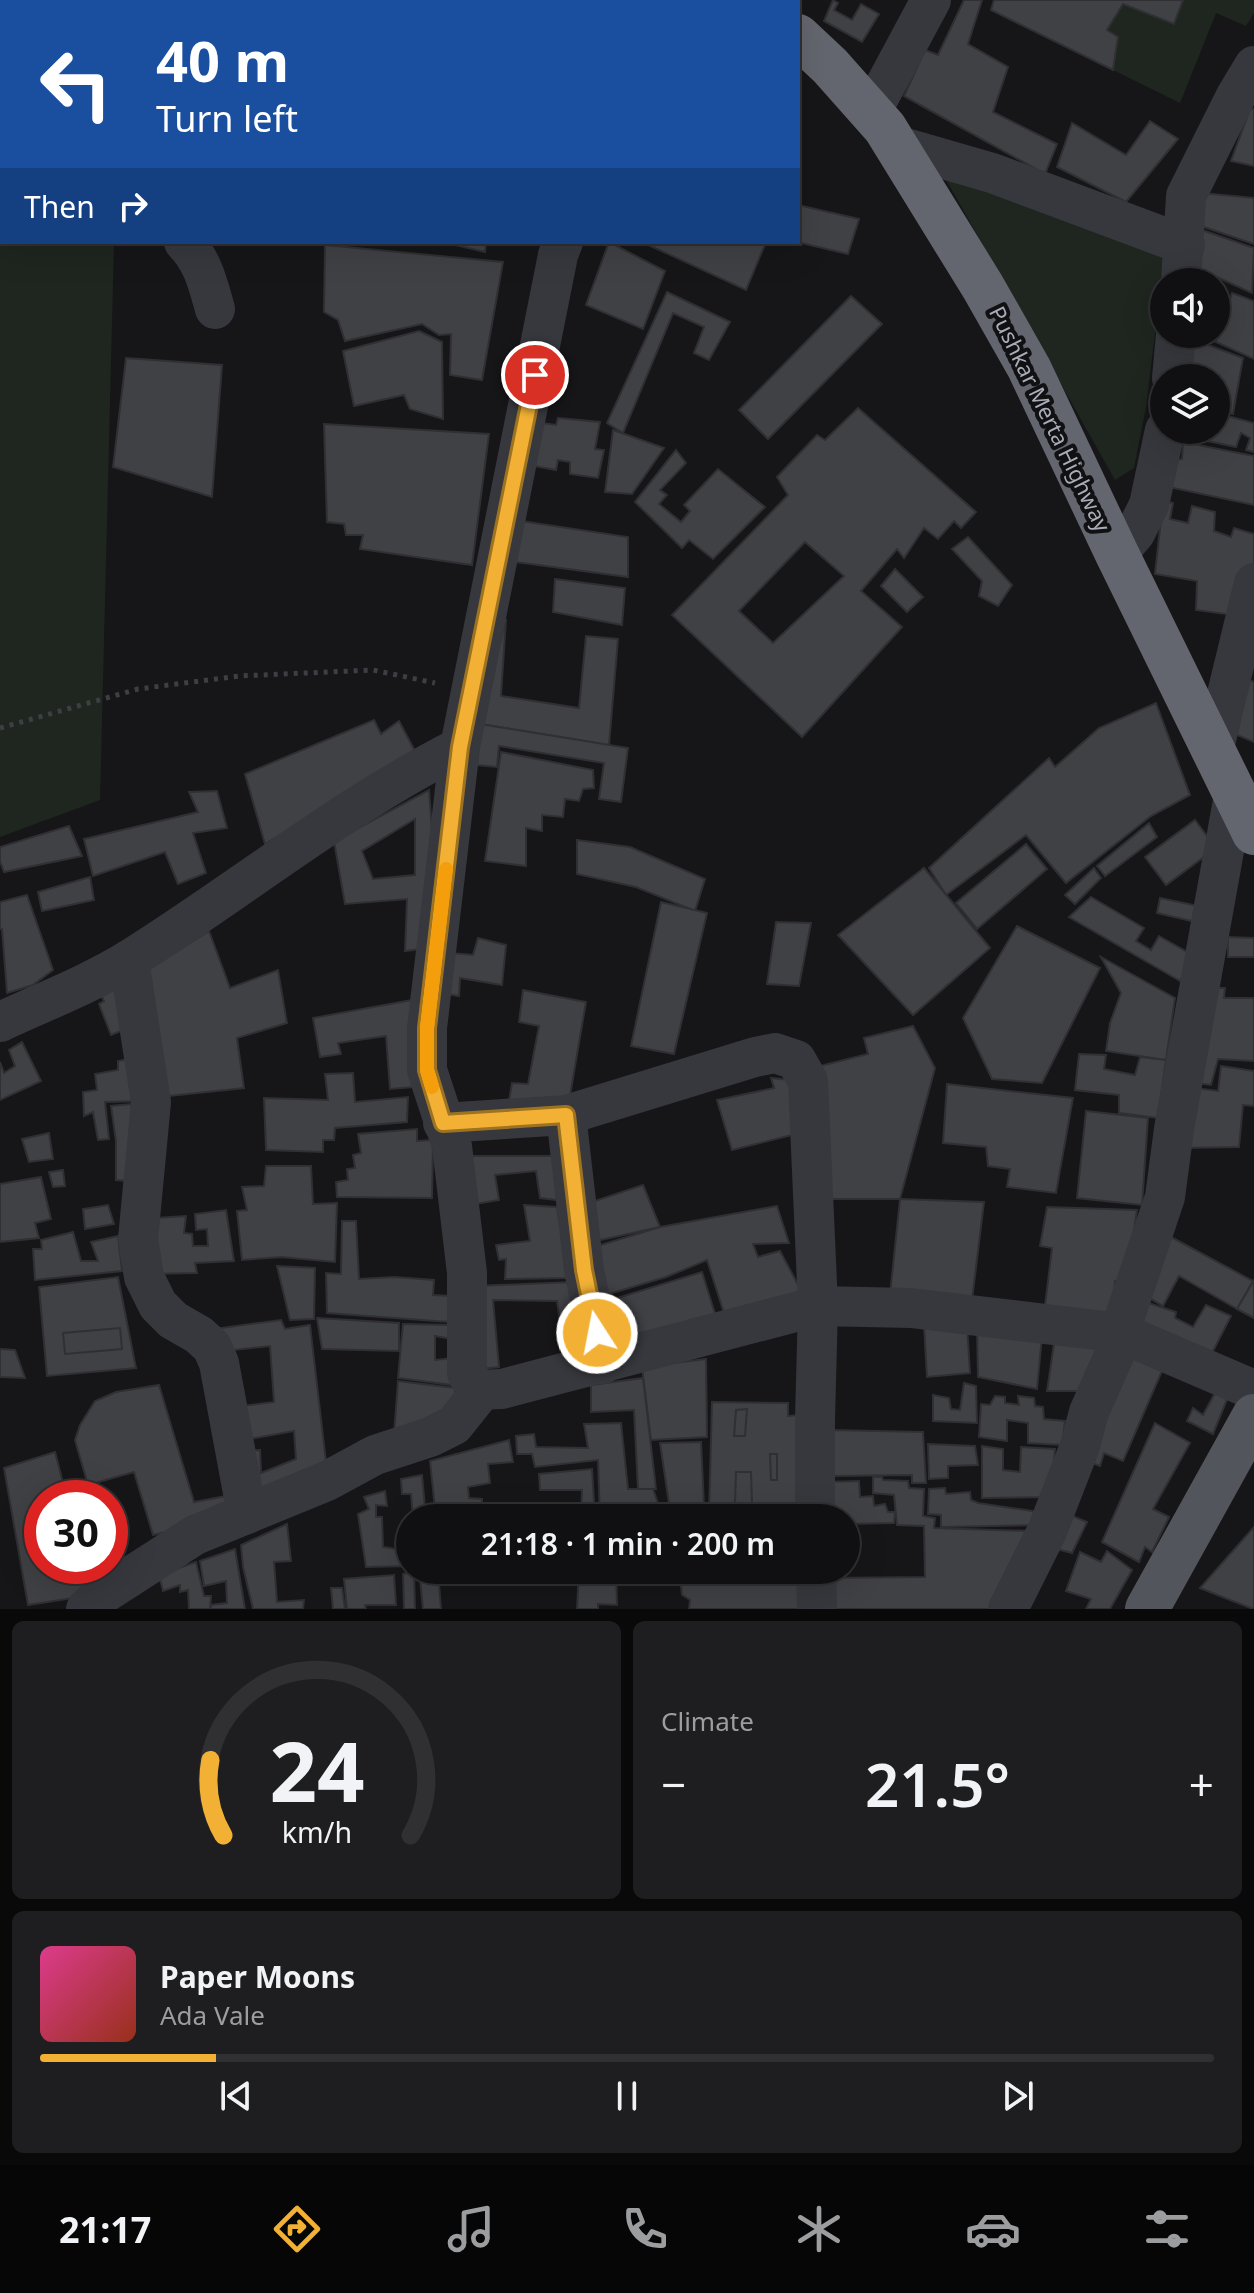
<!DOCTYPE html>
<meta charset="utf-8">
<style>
body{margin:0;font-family:"Noto Sans",sans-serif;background:#1e1e20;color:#f1f3f6;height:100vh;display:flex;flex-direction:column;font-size:30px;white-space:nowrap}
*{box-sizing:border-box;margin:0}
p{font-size:26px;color:#9c9d9f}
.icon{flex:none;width:44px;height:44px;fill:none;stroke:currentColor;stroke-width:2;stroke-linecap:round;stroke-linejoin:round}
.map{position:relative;height:1609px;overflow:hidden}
.panel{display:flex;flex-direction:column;gap:12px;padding:12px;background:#09090a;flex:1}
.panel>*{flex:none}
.guide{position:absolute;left:0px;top:0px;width:800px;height:244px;box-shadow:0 8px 32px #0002,0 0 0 2px #303032;background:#1a4fa0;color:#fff;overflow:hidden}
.controls{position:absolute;left:1150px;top:268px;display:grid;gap:16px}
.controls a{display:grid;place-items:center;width:80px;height:80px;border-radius:50%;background:#101012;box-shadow:0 8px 32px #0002,0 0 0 2px #303032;font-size:40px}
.speed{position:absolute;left:24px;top:1480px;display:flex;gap:16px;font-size:40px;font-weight:700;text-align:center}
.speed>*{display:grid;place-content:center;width:104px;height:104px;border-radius:50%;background:#101012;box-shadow:0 8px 32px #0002,0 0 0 2px #303032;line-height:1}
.speed .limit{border:12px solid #d22;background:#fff;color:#111}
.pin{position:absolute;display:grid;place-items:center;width:68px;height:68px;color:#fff;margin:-34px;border:4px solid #fff;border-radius:50%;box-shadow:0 2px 8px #0007}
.me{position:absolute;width:88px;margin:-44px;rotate:349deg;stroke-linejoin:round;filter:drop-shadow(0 0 6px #0008)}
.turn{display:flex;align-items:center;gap:28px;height:168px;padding:0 24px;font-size:36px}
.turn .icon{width:104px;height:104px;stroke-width:2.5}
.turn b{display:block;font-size:56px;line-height:68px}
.then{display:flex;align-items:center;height:76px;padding:0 24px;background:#0003;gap:16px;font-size:30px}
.big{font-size:60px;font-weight:600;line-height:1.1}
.panel .card{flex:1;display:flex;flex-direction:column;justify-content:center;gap:12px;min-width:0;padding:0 28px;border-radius:12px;background:#1e1e20}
.panel .dial{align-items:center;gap:0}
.dial svg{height:208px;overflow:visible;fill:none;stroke:#303032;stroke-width:7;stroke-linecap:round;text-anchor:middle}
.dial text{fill:#f1f3f6;stroke:none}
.song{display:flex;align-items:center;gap:24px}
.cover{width:96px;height:96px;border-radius:12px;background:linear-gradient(135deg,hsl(330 70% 55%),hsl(10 70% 35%))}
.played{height:8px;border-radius:4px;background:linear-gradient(90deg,#f2b134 15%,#303032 15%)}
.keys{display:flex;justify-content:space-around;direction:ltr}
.heat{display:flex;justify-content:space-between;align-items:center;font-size:44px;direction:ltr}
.panel .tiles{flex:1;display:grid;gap:12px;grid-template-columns:1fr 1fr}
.card:last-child{grid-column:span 2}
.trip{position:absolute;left:396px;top:1504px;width:464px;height:80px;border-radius:40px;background:#101012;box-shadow:0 8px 32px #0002,0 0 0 2px #303032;font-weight:600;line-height:80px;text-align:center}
.tab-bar{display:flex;height:128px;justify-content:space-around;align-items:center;background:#060607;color:#9c9d9f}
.tab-bar .icon{width:56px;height:56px}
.tab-bar .selected{color:#f2b134}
.tab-bar b{font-size:36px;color:#f1f3f6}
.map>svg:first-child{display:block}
</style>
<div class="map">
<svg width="1254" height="1609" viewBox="0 0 1254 1609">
<rect width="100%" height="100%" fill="#161618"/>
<g fill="#1e261f">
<path d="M1183 0H1254V13L1246 26 1216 13 1180 103 1113 70 1118 37 1107 30 1123 4Z"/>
<path d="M944 176 1165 253 1146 407 1134 468 1115 480Z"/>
<path d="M0 234 2 242H114L100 800 0 837Z"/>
</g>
<g fill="#404145" stroke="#303034" stroke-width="2" fill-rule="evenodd">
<path d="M0 0H94L2 2V28Z"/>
<path d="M373 0H548L372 2Z"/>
<path d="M833 0 838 3 834 10 852 20 861 4 879 14 862 42 824 21Z"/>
<path d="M964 0H982L968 44 1008 67 993 112 1057 144 1045 174 904 96 925 50 938 55Z"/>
<path d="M994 0H1183L1174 24 1123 4 1107 30 1118 37 1113 70 991 10Z"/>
<path d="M1250 109H1254V166L1231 161Z"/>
<path d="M1150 121 1178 139 1126 202 1057 167 1072 123 1126 155Z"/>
<path d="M1202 193 1254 198V244L1198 225Z"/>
<path d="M798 205 859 219 848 254 797 242Z"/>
<path d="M1202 230 1254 248 1252 293 1190 265Z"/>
<path d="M443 242H486L485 252Z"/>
<path d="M609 242 665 271 643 329 586 305Z"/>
<path d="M642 242H766L746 290Z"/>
<path d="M325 245 503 262 482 380 450 375 451 334 439 335 422 324 345 341 338 320 324 312Z"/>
<path d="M667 292 730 322 709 360 694 353 704 327 673 313 623 433 607 423Z"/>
<path d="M1232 293 1254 301V359L1216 342Z"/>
<path d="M851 296 882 324 768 439 739 410Z"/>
<path d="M419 331 442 342 443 419 410 409 404 395 354 406 343 351Z"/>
<path d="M1178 334 1243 358 1233 414 1216 410V378H1179Z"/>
<path d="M126 358 222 365 212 497 113 467Z"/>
<path d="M858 408 976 512 961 528 954 521 938 539 924 528 904 558 897 549 861 591 902 627 802 737 672 615 788 495 777 477 817 435 825 440ZM805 542 844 576 773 643 739 611Z"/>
<path d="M1216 413 1254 423V452L1246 450 1250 438 1241 433 1236 447 1169 433V430H1216Z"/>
<path d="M558 418 600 422 595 449 604 450 598 478 570 474V462L558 460 556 470 524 464 543 423 556 425Z"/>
<path d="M324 424 489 434 472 565 360 549 363 535H346L344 524 327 522Z"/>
<path d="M613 430 664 448 632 494 605 492Z"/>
<path d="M1183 442 1254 456V505L1164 486 1167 460 1182 459Z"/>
<path d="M676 450 686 463 660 490 667 495 659 504 681 522 690 511 684 505 718 469 765 507 713 559 689 540 682 548 635 502Z"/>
<path d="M1163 501 1173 503 1170 519 1188 523 1192 506 1215 512 1214 531 1231 537 1234 528 1254 534V583L1247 617 1196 610 1197 581 1155 574Z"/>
<path d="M514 520 628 537V577L508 561Z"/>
<path d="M968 537 1012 585 998 606 979 596 982 581 952 549Z"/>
<path d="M895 569 923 597 907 612 881 586Z"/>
<path d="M555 579 625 588 622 625 553 612Z"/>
<path d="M506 619 501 696 579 708 586 636 618 639 609 745 480 724Z"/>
<path d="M1247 679 1254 682V742L1237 735Z"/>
<path d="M1156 703 1190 795 1151 816 1066 883 1026 835 946 895 929 868 1049 758 1055 767 1099 728Z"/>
<path d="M374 720 381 734 399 721 416 753 265 844 245 774Z"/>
<path d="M480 724 628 748 621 802 599 799 604 763 499 746 497 767 477 765Z"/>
<path d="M501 752 593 770 594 788 583 789 579 801 565 799 563 817 542 815V831L526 828V866L485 861Z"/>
<path d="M429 790 433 845 421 949 405 951 407 899 345 904 334 841ZM415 819V875L373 879 362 851Z"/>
<path d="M217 791 227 828 193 833 206 873 178 884 165 852 93 876 84 839 198 812 189 792Z"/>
<path d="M1195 820 1216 848 1166 885 1145 857Z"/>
<path d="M1149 823 1157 837 1105 876 1097 866Z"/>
<path d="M69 826 82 856 4 872 0 861V847Z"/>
<path d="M577 840 630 847 705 879 695 911 636 887 577 874Z"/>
<path d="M1026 844 1047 869 977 929 956 903Z"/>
<path d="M924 868 990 948 913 1015 838 935Z"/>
<path d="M1094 868 1101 878 1075 904 1065 895Z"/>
<path d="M90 877 94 900 42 911 38 892Z"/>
<path d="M27 895 53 970 33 985 7 993 2 929H0V902Z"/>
<path d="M1091 897 1144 928 1136 941 1151 950 1159 936 1194 956 1180 981 1069 917Z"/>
<path d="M1160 898 1203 907 1200 923 1157 913Z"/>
<path d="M661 902 707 913 674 1054 631 1046Z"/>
<path d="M776 922 811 923 799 986 767 984Z"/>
<path d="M1017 926 1100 968 1042 1083 992 1079 963 1018Z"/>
<path d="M209 931 230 988 278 970 287 1023 237 1038 244 1088 160 1097 133 979Z"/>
<path d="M1228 937 1254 938V957H1228Z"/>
<path d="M478 938 506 945 502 985 460 978 459 996 446 994 452 953 473 955Z"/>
<path d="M1101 957 1175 998 1166 1060 1106 1051 1110 1023 1121 993Z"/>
<path d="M119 986 126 1029 111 1035 99 1004 104 1001 101 995Z"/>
<path d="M1211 988H1225L1224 998H1254V1061L1218 1059 1211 1085 1189 1082Z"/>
<path d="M523 990 586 1002 567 1113 509 1101 512 1083 528 1084 539 1026 519 1022Z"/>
<path d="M412 1000 413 1087 390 1089 386 1036 338 1043 341 1054 320 1057 313 1018Z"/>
<path d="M913 1026 935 1068 900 1199H821L816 1067 868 1054 864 1038Z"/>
<path d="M22 1042 41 1081 0 1100V1062L4 1073 15 1066 9 1050Z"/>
<path d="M1079 1054 1106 1055 1104 1069 1135 1075 1140 1057 1166 1060 1158 1118 1119 1113V1095L1075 1090Z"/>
<path d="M134 1058 142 1101 105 1102 109 1139 98 1140 93 1112 84 1116 83 1092 97 1090 95 1074 118 1070V1061Z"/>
<path d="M1221 1066 1254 1071V1106L1243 1105 1239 1147 1181 1148 1187 1087 1218 1091Z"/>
<path d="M353 1073 355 1102 408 1097 407 1122 335 1128 334 1140H323V1152L266 1150 264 1098 328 1100 325 1074Z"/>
<path d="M771 1078 790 1080 800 1133 732 1150 717 1100 774 1088Z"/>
<path d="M947 1084 1073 1098 1056 1193 1007 1187 1010 1169 988 1166 986 1147 943 1143Z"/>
<path d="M131 1104 140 1182 116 1180V1141L111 1106Z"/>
<path d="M1086 1111 1148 1118 1142 1205 1077 1198Z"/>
<path d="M417 1129V1141L433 1140 432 1198 337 1197 336 1182 348 1180 347 1169 355 1168 353 1155 361 1153 358 1134Z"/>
<path d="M49 1133 53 1159 29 1162 22 1139Z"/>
<path d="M471 1156H554L557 1200 540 1198 536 1171 495 1175 499 1200 475 1204Z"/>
<path d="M266 1166H311L313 1204 337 1203 335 1262 281 1257 242 1260 237 1211 247 1210 242 1187 264 1186Z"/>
<path d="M63 1170 65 1186 53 1187 49 1172Z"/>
<path d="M41 1177 51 1219 35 1223 39 1238 0 1242V1184Z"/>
<path d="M643 1185 660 1227 587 1243 589 1203Z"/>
<path d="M900 1199 984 1202 972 1300 890 1295Z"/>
<path d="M108 1205 114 1224 85 1229 83 1209Z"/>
<path d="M524 1205 557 1207 569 1278 505 1279 506 1259 499 1260 496 1245 530 1241Z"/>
<path d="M777 1206 789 1243 753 1244 758 1257 780 1251 804 1296 724 1313 707 1260 666 1277 599 1297 594 1247 660 1227Z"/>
<path d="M1047 1207 1137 1210 1127 1279 1115 1281 1113 1316 1045 1306 1052 1248 1040 1246Z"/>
<path d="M226 1210 234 1261 195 1263 197 1273 145 1274 140 1219 186 1216 184 1233 192 1234 193 1246H208L207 1229 196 1230 195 1214Z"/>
<path d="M342 1221H356L359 1279 394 1277 434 1280 433 1295 451 1296 449 1322 327 1313 326 1273 341 1274Z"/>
<path d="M73 1232 81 1261H98L91 1242 118 1236 122 1271 35 1280 33 1249H42L41 1240Z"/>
<path d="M1171 1237 1253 1281 1237 1309 1179 1276 1163 1306 1143 1294Z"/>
<path d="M277 1266 315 1268 314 1319 290 1320Z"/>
<path d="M702 1272 717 1320 613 1350 598 1304Z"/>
<path d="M118 1277 136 1368 47 1376 39 1287Z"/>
<path d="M1254 1280V1318L1237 1309Z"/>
<path d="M572 1282 584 1356H565L557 1301 493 1300 499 1367 481 1369 476 1286Z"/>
<path d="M1145 1302 1176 1312 1175 1318 1193 1327 1206 1305 1231 1316 1209 1359 1139 1325Z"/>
<path d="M317 1318 399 1323V1351L322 1349Z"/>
<path d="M281 1320 285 1329 310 1325 326 1462 247 1505 241 1451 260 1450 261 1473 296 1459 294 1431 238 1441 234 1407 274 1402 270 1346 225 1351 221 1328Z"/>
<path d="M403 1324 451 1325 452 1339 435 1336V1360L453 1358 452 1385 398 1378Z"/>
<path d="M924 1325H967L970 1373 927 1377Z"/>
<path d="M120 1328 122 1349 65 1354 63 1333Z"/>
<path d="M977 1329 1042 1336 1037 1389 978 1377Z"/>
<path d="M1055 1337 1098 1340 1091 1391H1047Z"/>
<path d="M1130 1348 1165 1364 1123 1461 1104 1453 1100 1466 1089 1462Z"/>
<path d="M0 1349 15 1350 25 1378 0 1377Z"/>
<path d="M706 1359 707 1437 651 1440 642 1367Z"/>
<path d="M643 1378 656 1489H638L634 1410 591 1412V1385Z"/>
<path d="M398 1381 455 1388 454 1423 394 1435Z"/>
<path d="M964 1383 976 1386 977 1423 933 1421V1395L949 1398 951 1409 960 1410Z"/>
<path d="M159 1385 194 1502 232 1495 239 1515 153 1535 134 1472 88 1485 75 1440 80 1425 95 1401 116 1392Z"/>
<path d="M1216 1391 1228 1397 1213 1434 1187 1421 1193 1408 1203 1415Z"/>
<path d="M995 1396 1005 1397V1403L1019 1405 1018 1396 1034 1398 1035 1406 1043 1407 1044 1419 1065 1421 1062 1445 1028 1443V1423L1007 1420V1441L979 1437 981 1404 990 1405Z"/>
<path d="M712 1402 788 1403V1416L800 1415 798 1512 709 1513Z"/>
<path d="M747 1409 745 1436H734L736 1410Z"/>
<path d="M621 1423 628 1489H653L663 1518H600L598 1460 535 1467 532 1454H517L516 1436 534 1434 536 1447 588 1448 584 1424Z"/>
<path d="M1155 1423 1190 1443 1153 1509 1169 1517 1152 1552 1145 1547 1139 1562 1102 1542Z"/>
<path d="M830 1430 923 1432 926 1483H912V1475L831 1476Z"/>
<path d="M509 1440 513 1462 488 1464 490 1483 468 1487 469 1498 482 1499V1514L496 1516V1518H436L430 1461Z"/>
<path d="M701 1442 704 1506 669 1504 660 1443Z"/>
<path d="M928 1444 975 1446 978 1465 948 1466V1478L929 1479Z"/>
<path d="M982 1446 1003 1449V1470L1020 1472 1021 1447 1055 1449 1051 1497 982 1498Z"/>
<path d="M55 1452 67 1498H42V1566H81L86 1596 28 1605 4 1468Z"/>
<path d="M770 1454H777V1480H771Z"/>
<path d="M592 1469 595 1518H581L582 1490H540L539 1474Z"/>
<path d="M736 1472H751L752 1503H735Z"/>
<path d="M422 1475 426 1518H413L411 1494H402L401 1479Z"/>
<path d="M873 1477H882L883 1480 908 1481 909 1488 924 1489 923 1516 935 1518 934 1528 1029 1531 991 1609H830V1578L925 1577 924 1526 897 1525 894 1495 873 1493Z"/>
<path d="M859 1481 860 1497 873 1496 874 1506 885 1504 888 1512H895L894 1523 846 1524V1518H827L824 1482Z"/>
<path d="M945 1488 946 1494 970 1492 971 1500 978 1503 1039 1512 1037 1525 941 1527V1515L928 1514 929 1489Z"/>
<path d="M385 1491 387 1506 376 1505V1517H382L383 1547 396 1549V1537L410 1538V1566L366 1567 358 1514 369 1509 364 1497Z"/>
<path d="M1065 1513 1087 1522 1072 1553 1049 1547Z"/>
<path d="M287 1524 291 1561 274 1562 277 1602 304 1600 303 1609H253L243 1567 241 1545Z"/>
<path d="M1254 1527V1609H1253L1200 1588Z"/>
<path d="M235 1549 245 1609H211V1605L227 1603 226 1581 204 1586 200 1561Z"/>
<path d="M1107 1551 1132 1570 1110 1609H1086L1091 1599 1066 1591 1080 1552 1101 1562Z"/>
<path d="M196 1562 204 1596H211L210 1609H189L188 1590 180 1592V1585L163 1591 159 1575Z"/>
<path d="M419 1570H438L441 1609H423Z"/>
<path d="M517 1570H540V1581L517 1580Z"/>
<path d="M579 1570 616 1571 617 1605 598 1604V1609H577Z"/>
<path d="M679 1570H804V1609H689L690 1600 682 1595Z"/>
<path d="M414 1571 415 1609H404L403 1574Z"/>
<path d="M394 1575 396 1605H365L366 1609H347L344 1579Z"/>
<path d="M331 1588H342L345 1609H333Z"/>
</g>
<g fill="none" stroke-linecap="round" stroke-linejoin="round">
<path stroke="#3d3f44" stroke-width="5" stroke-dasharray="4 6" stroke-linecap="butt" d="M0 728 138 689 239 676 373 670 435 683"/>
<g stroke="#37383d" stroke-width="40">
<path d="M197 0 199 2"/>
<path d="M147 2V0"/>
<path d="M572 2 573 0"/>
<path d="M656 2V0"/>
<path d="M871 112 931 0"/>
<path d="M895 145 992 173 1185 245"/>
<path d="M184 242C203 261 208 284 215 309"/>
<path d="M563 242 558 255 460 747 427 1028V1070L452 1146 467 1273V1373C475 1391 484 1390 502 1389L818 1306 911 1308 1121 1333 1254 1390"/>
<path d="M1181 282 1186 196 1236 96 1254 66"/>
<path d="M1172 378 1176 334"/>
<path d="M1117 554 1135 533 1149 505 1165 430"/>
<path d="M1213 752 1254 583"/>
<path d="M129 960 151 1102 138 1239 144 1277 158 1305 173 1320 199 1335 212 1347 219 1363 247 1514"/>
<path d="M0 1022C43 1002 92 983 132 958 242 889 343 806 460 747"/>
<path d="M566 1115 584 1270 603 1364"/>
<path d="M443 1123 566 1115 755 1057 775 1053 796 1060 808 1081 818 1306 815 1419V1518"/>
<path d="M816 1570 817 1609"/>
<path d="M86 1609 100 1596 195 1535 327 1481 375 1455 430 1437 454 1425 482 1390"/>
<path d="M1008 1609 1047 1531 1080 1446 1089 1412 1116 1351 1125 1316 1165 1197 1174 1129 1234 795"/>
</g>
<path stroke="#53555c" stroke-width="44" d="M1147 1609 1254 1416"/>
<g stroke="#63666e" stroke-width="44">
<path d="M751 0 754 2"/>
<path d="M798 36 830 66 885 128 983 287 1029 368 1117 554 1254 833"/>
</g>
</g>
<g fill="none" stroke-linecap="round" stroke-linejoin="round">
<g stroke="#9d7322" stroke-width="20">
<path id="route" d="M535 375 460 747 427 1028V1070L443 1123 566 1115 584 1270 597 1333"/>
</g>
<use href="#route" stroke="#f2b134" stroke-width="14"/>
<path stroke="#f59e0b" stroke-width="14" d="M432 1087 427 1070V1028L446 869"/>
</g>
<g text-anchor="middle" stroke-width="8" stroke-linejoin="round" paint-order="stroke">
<g font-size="22" fill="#a8adb8" stroke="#111113">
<text transform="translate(1050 419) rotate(64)" y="8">Pushkar Merta Highway</text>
</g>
</g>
</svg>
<div class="controls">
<a><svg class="icon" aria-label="sound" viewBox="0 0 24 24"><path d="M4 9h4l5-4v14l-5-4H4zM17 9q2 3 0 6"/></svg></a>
<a><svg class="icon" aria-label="layers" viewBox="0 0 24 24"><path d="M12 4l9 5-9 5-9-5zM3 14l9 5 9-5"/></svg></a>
</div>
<div class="speed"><div class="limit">30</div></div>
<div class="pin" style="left:535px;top:375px;background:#d93025"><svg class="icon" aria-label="arrive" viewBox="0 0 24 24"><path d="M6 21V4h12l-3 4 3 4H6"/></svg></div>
<svg class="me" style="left:597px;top:1333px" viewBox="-20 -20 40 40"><circle r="17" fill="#f2b134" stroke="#fff" stroke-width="3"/><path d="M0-11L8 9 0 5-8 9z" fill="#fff"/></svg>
<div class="trip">21:18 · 1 min · 200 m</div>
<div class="guide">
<div class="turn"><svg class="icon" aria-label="left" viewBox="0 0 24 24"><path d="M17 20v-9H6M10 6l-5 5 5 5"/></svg><div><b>40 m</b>Turn left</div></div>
<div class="then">Then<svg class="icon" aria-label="right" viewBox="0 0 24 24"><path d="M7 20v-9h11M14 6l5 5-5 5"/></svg></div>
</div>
</div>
<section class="panel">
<div class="tiles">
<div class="card dial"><svg viewBox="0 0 100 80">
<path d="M14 69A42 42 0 1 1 86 69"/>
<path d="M14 69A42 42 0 0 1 9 40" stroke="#f2b134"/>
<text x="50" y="56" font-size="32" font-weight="700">24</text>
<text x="50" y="72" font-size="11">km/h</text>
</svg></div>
<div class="card"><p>Climate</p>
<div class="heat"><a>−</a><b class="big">21.5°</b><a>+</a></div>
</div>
<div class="card">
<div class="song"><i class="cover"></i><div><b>Paper Moons</b><p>Ada Vale</p></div></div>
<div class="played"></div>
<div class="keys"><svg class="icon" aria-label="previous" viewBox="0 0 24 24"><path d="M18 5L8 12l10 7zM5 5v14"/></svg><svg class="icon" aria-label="pause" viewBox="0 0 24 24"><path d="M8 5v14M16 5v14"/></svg><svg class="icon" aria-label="next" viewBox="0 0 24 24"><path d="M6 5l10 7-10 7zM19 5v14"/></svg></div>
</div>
</div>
</section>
<nav class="tab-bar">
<b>21:17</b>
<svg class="icon selected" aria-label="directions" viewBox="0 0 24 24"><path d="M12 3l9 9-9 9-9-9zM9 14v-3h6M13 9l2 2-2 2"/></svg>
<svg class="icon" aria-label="music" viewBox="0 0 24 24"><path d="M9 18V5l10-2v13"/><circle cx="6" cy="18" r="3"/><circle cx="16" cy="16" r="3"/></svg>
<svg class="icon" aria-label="phone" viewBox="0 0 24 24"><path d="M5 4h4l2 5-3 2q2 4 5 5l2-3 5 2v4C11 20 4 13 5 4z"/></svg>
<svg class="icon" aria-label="climate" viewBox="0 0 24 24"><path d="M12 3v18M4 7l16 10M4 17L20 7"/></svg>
<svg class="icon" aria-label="car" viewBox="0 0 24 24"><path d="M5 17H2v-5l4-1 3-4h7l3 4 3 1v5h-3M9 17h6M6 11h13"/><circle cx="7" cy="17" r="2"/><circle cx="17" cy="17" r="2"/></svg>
<svg class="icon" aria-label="filters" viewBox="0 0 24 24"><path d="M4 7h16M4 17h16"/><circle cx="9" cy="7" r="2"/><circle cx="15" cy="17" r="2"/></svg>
</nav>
